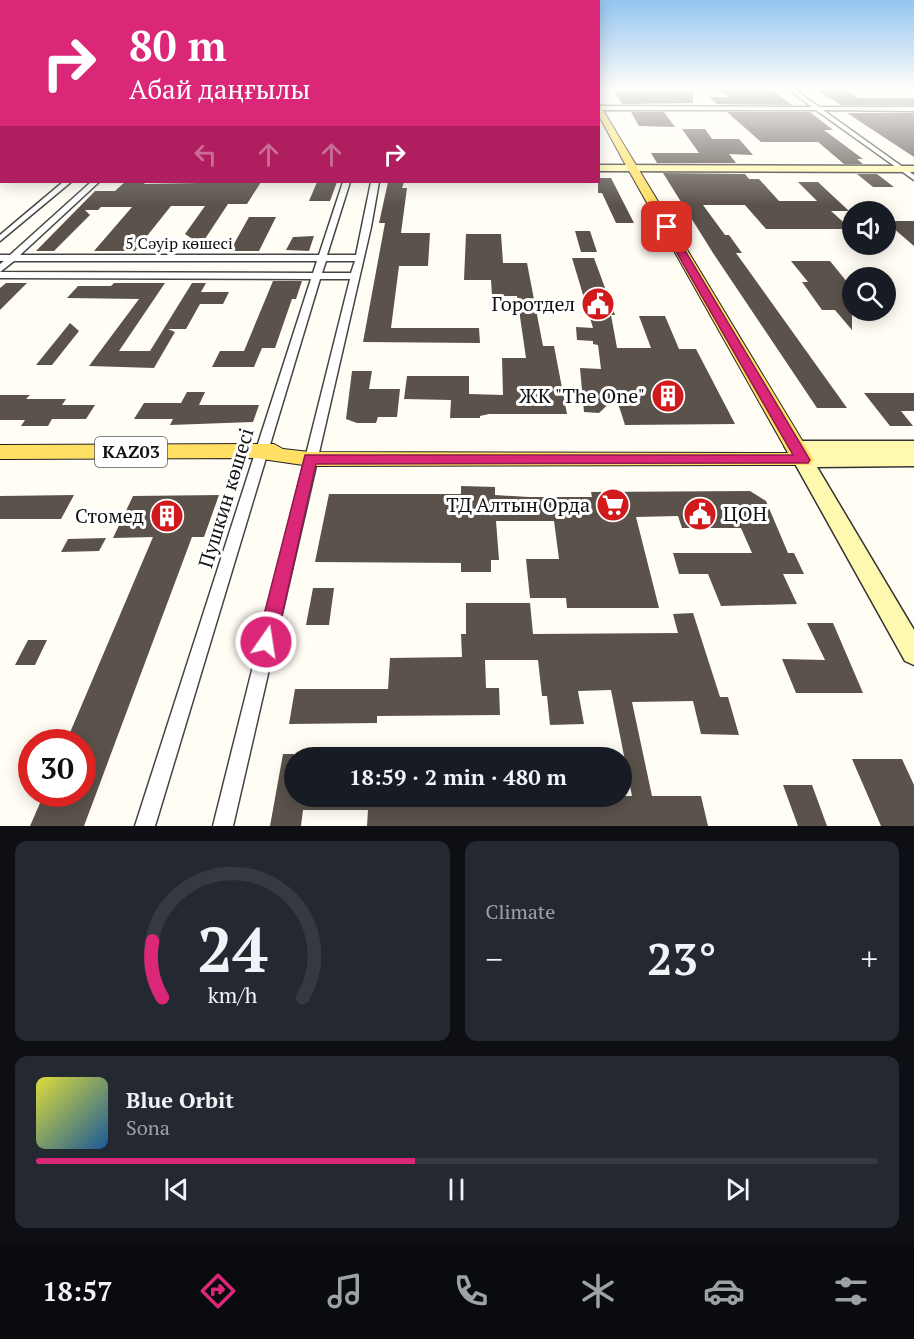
<!DOCTYPE html>
<meta charset="utf-8">
<style>
body{margin:0;font-family:"PT Serif",serif;background:#242831;color:#f1f3f6;height:100vh;display:flex;flex-direction:column;font-size:22px;white-space:nowrap}
*{box-sizing:border-box;margin:0}
p{font-size:20px;color:#9ea1a6}
.icon{flex:none;width:33px;height:33px;fill:none;stroke:currentColor;stroke-width:2;stroke-linecap:round;stroke-linejoin:round}
.map{position:relative;height:826px;overflow:hidden}
.side{display:flex;flex-direction:column;gap:15px;padding:15px;background:#0d0f14;flex:1}
.side>*{flex:none}
.hud{position:absolute;left:0px;top:0px;width:600px;height:183px;box-shadow:0 3px 15px #0003;background:#db2777;color:#fff;overflow:hidden}
.tools{position:absolute;left:842px;top:201px;display:grid;gap:12px}
.tools a{display:grid;place-items:center;width:54px;height:54px;border-radius:50%;background:#171b24;box-shadow:0 3px 15px #0003;font-size:30px}
.speed{position:absolute;left:18px;top:729px;display:flex;gap:12px;font-size:30px;font-weight:700;text-align:center}
.speed>*{display:grid;place-content:center;width:78px;height:78px;border-radius:50%;background:#171b24;box-shadow:0 3px 15px #0003;line-height:1}
.speed .limit{border:9px solid #d22;background:#fff;color:#111}
.pin{position:absolute;display:grid;place-items:center;width:51px;height:51px;color:#fff;margin:-26px;border-radius:12px;box-shadow:0 3px 9px #0006}
.me{position:absolute;width:66px;margin:-33px;rotate:13deg;stroke-linejoin:round;filter:drop-shadow(0 0 4px #0008)}
.turn{display:flex;align-items:center;gap:21px;height:126px;padding:0 30px;font-size:27px}
.turn .icon{width:78px;height:78px;stroke-width:2.5}
.turn b{display:block;font-size:42px;line-height:51px}
.lanes{display:flex;align-items:center;height:57px;padding:0 30px;background:#0003;justify-content:center;gap:30px;direction:ltr}
.lanes .off{opacity:.35}
.big{font-size:45px;font-weight:700;line-height:1.1}
.side .tile{flex:1;display:flex;flex-direction:column;justify-content:center;gap:9px;min-width:0;padding:0 21px;border-radius:12px;background:#242831}
.side .dial{align-items:center;gap:0}
.dial svg{height:156px;overflow:visible;fill:none;stroke:#363941;stroke-width:7;stroke-linecap:round;text-anchor:middle}
.dial text{fill:#f1f3f6;stroke:none}
.song{display:flex;align-items:center;gap:18px}
.cover{width:72px;height:72px;border-radius:9px;background:linear-gradient(135deg,hsl(60 70% 55%),hsl(210 70% 35%))}
.played{height:6px;border-radius:3px;background:linear-gradient(90deg,#db2777 45%,#363941 45%)}
.keys{display:flex;justify-content:space-around;direction:ltr}
.heat{display:flex;justify-content:space-between;align-items:center;font-size:33px;direction:ltr}
.side .tiles{flex:1;display:grid;gap:15px;grid-template-columns:1fr 1fr}
.tile:last-child{grid-column:span 2}
.trip{position:absolute;left:284px;top:747px;width:348px;height:60px;border-radius:30px;background:#171b24;box-shadow:0 3px 15px #0003;font-weight:700;line-height:60px;text-align:center}
.tab-bar{display:flex;height:96px;justify-content:space-around;align-items:center;background:#090b0e;color:#9ea1a6}
.tab-bar .icon{width:42px;height:42px}
.tab-bar .current{color:#db2777}
.tab-bar b{font-size:27px;color:#f1f3f6}
.map>svg:first-child{display:block}
</style>
<div class="map">
<svg width="914" height="826" viewBox="0 0 914 826">
<rect width="100%" height="100%" fill="#fffdf4"/>
<g fill="#5b524c">
<path d="M719 89H771L792 105 717 104 709 97H728Z"/>
<path d="M815 89H844L858 98H914V105H841Z"/>
<path d="M613 91 693 92V103L622 104Z"/>
<path d="M631 112H664L675 127 639 126Z"/>
<path d="M727 112H810L833 130H824L863 159H857L863 164H844L818 142H761Z"/>
<path d="M847 113H914V157Z"/>
<path d="M682 129H705L712 139H739L753 155 729 154 736 163H657L651 153H699Z"/>
<path d="M663 173 745 174 749 179H759L779 201H817L798 182H818L849 211H831L851 229H766L745 205H703L725 235H729L742 253H736L847 408H817L713 253Z"/>
<path d="M857 174H877L894 187H873Z"/>
<path d="M598 178H611L634 223H616L602 193H598Z"/>
<path d="M125 182H146L144 184 261 182 247 204H228L201 245 185 234 205 206H171L135 251H94L132 207H101L98 210H85L90 215 54 251H36L95 191H115Z"/>
<path d="M317 182H337L330 201H309Z"/>
<path d="M388 182H404L402 188H407L401 233H430L428 266H399L391 328H479L480 343 363 342 385 223H379Z"/>
<path d="M249 217H276L259 251H230Z"/>
<path d="M885 221H914V246Z"/>
<path d="M575 231H590L597 252H581Z"/>
<path d="M466 234H501L503 263H527L543 346H554L567 414H489L480 416V418H450L451 400 404 399 407 376H469V394L503 395 502 358H526L517 296H492L491 280H464Z"/>
<path d="M314 236 309 251 286 250 293 237Z"/>
<path d="M572 258H594L615 315H611L617 348H651L639 316H665L679 349H696L735 424 625 425 616 397 599 413 584 412 580 368 601 369 598 345 593 344V341L577 340 576 327 593 328Z"/>
<path d="M791 261H830L852 288V330L835 310H822L802 282H808Z"/>
<path d="M273 281H302L296 299H292L275 348H262L254 367H212L220 351H244Z"/>
<path d="M6 283H27L0 310V288Z"/>
<path d="M114 283H165L119 351H150L192 283H206L201 292H229L223 304H200L186 329H168L175 332 154 368 89 366 139 299 67 298 78 286H111Z"/>
<path d="M70 323 79 331 52 365H36Z"/>
<path d="M352 371H372L369 389H400L397 417H378L376 423H357L346 419Z"/>
<path d="M187 392H205L199 405H259L253 422 170 425 173 419H134L144 403H181Z"/>
<path d="M864 393H914V411H901L913 426H890Z"/>
<path d="M0 395H30L26 399H66L62 405H95L86 419H52L48 426H21L25 420H0Z"/>
<path d="M461 486 495 487V495L529 497H592L591 492 750 491 766 501 788 553H794L804 574H783L797 604 721 606 708 574H679L673 553H752L741 528H682L678 516 636 517 659 608H567L566 598H530L526 559H559L554 521H496L499 560H491V572H461V563L315 562 329 494H461Z"/>
<path d="M74 495 61 519H0V496Z"/>
<path d="M219 495 204 537H192L84 826H30L44 794H82V742H66L153 537 113 538 133 496Z"/>
<path d="M106 538 99 551 61 552 68 539Z"/>
<path d="M313 588H334L329 625H306Z"/>
<path d="M466 603H530L533 634 678 633 673 614 693 613 720 697H728L739 735 701 734 693 701 632 702 652 796H701L708 826H367L368 810H303L301 826H270L283 754H294V796H632L611 690 578 691 584 724 550 725 547 696H542L538 660H485L486 688H499L500 715 377 716V723L289 724 295 689H388L390 658 462 657 461 634H466Z"/>
<path d="M807 623H833L863 693H796L782 659 825 660Z"/>
<path d="M28 640H47L35 665H15Z"/>
<path d="M852 759H902L914 785V826H881Z"/>
<path d="M783 785H812L827 826H798Z"/>
</g>
<g fill="none" stroke-linecap="round" stroke-linejoin="round">
<g stroke="#444" stroke-width="3">
<g id="minor">
<path d="M788 89H794L819 107H914V111L823 110 914 175V180L816 110H598V106L812 107Z"/>
<rect x="0" y="107" width="2" height="4"/>
<path d="M63 182H71L0 241V235Z"/>
<path d="M91 182H99L20 255H319L343 182H350L327 255H356L371 182H379L371 227 233 826H213L350 279H320L155 826H135L311 279 0 278V272L313 273 317 261H14L0 272V264L4 261H0V255H10ZM326 261H355L351 273H322Z"/>
</g>
</g>
<g stroke="#333" stroke-width="3">
<g id="secondary">
<rect x="0" y="165" width="2" height="6"/>
<path d="M598 165 914 166V172L598 171Z"/>
<path d="M795 441H914V466L817 467 914 630V665L905 661 793 460 796 455 803 453 788 452 785 447 788 442Z"/>
</g>
</g>
<g stroke="#222" stroke-width="2">
<path id="primary" d="M598 102 814 460 810 465 310 466 255 458 0 459V445L274 444 283 449 310 452 788 453 624 162 598 114Z"/>
</g>
<use href="#minor" fill="#fff" fill-rule="evenodd"/>
<use href="#secondary" fill="#fff9af" fill-rule="evenodd"/>
<use href="#primary" fill="#ffe064" fill-rule="evenodd"/>
</g>
<linearGradient id="sky" x2="0" y2="1"><stop stop-color="#93c5f0"/><stop offset="0.43" stop-color="#fffefa"/><stop offset="1" stop-color="#fffefa" stop-opacity="0"/></linearGradient>
<rect width="914" height="205" fill="url(#sky)"/>
<path fill="#db2777" stroke="#8e194d" stroke-width="1.5" d="M667 224 671 227 810 460 808 463 316 464 276 642 273 648 266 651 260 648 257 642 305 455H793L662 227Z"/>
<defs>
<g id="civic-disc" transform="scale(1.725)"><circle r="9.5" fill="#d01a1b" stroke="#fff"/><path d="M-.6-6.5H3V-4.5H.6V-3L4-1V1h2V6H-6V1h2V-1L-.6-3ZM-1.2 2.5V6h2.4V2.5Z" fill="#fff"/></g>
<g id="building-disc" transform="scale(1.725)"><circle r="9.5" fill="#d01a1b" stroke="#fff"/><path d="M-4-6H4V6H1V3H-1V6H-4ZM-2.5-4.3h1.7v1.8h-1.7ZM.8-4.3h1.7v1.8H.8ZM-2.5-1h1.7V.8h-1.7ZM.8-1h1.7V.8H.8Z" fill="#fff"/></g>
<g id="supermarket-disc" transform="scale(1.725)"><circle r="9.5" fill="#d01a1b" stroke="#fff"/><path d="M-6-5.5h2.5l.6 2H6L4.5 2H-2.5L-4.4-4H-6ZM-1.5 3.2a1.3 1.3 0 1 0 .1 0ZM3 3.2a1.3 1.3 0 1 0 .1 0Z" fill="#fff"/></g>
</defs>
<g fill-rule="evenodd">
<use href="#civic-disc" x="598" y="304"/>
<use href="#building-disc" x="668" y="396"/>
<use href="#supermarket-disc" x="613" y="505"/>
<use href="#civic-disc" x="700" y="514"/>
<use href="#building-disc" x="167" y="516"/>
</g>
<g text-anchor="middle" stroke-width="6" stroke-linejoin="round" paint-order="stroke">
<g font-size="16" fill="#111" stroke="#fff">
<text x="179" y="249">5 Сәуір көшесі</text>
</g>
<rect fill="#fff" stroke="#585858" stroke-width="1.5" x="95" y="437" width="72" height="30" rx="4.5"/>
<g font-size="18" font-weight="bold" fill="#111">
<text x="131" y="458">KАZ03</text>
</g>
<g font-size="20" fill="#111" stroke="#fff" text-anchor="end">
<text x="575" y="311">Горотдел</text>
<text x="645" y="403">ЖК "The One"</text>
<text x="590" y="512">ТД Алтын Орда</text>
<text x="723" y="521" text-anchor="start">ЦОН</text>
<text x="144" y="523">Стомед</text>
</g>
<g font-size="20" fill="#111" stroke="#fff">
<text transform="translate(226 498) rotate(-73)" y="7">Пушкин көшесі</text>
</g>
</g>
</svg>
<div class="tools">
<a><svg class="icon" aria-label="sound" viewBox="0 0 24 24"><path d="M4 9h4l5-4v14l-5-4H4zM17 9q2 3 0 6"/></svg></a>
<a><svg class="icon" aria-label="search" viewBox="0 0 24 24"><circle cx="10" cy="10" r="6"/><path d="M15 15l6 6"/></svg></a>
</div>
<div class="speed"><div class="limit">30</div></div>
<div class="pin" style="left:667px;top:227px;background:#d93025"><svg class="icon" aria-label="arrive" viewBox="0 0 24 24"><path d="M6 21V4h12l-3 4 3 4H6"/></svg></div>
<svg class="me" style="left:266px;top:642px" viewBox="-20 -20 40 40"><circle r="17" fill="#db2777" stroke="#fff" stroke-width="3"/><path d="M0-11L8 9 0 5-8 9z" fill="#fff"/></svg>
<div class="trip">18:59 · 2 min · 480 m</div>
<div class="hud">
<div class="turn"><svg class="icon" aria-label="right" viewBox="0 0 24 24"><path d="M7 20v-9h11M14 6l5 5-5 5"/></svg><div><b>80 m</b>Абай даңғылы</div></div>
<div class="lanes"><svg class="icon off" aria-label="left" viewBox="0 0 24 24"><path d="M17 20v-9H6M10 6l-5 5 5 5"/></svg><svg class="icon off" aria-label="ahead" viewBox="0 0 24 24"><path d="M12 20V5M6 11l6-6 6 6"/></svg><svg class="icon off" aria-label="ahead" viewBox="0 0 24 24"><path d="M12 20V5M6 11l6-6 6 6"/></svg><svg class="icon" aria-label="right" viewBox="0 0 24 24"><path d="M7 20v-9h11M14 6l5 5-5 5"/></svg></div>
</div>
</div>
<section class="side">
<div class="tiles">
<div class="tile dial"><svg viewBox="0 0 100 80">
<path d="M14 69A42 42 0 1 1 86 69"/>
<path d="M14 69A42 42 0 0 1 9 40" stroke="#db2777"/>
<text x="50" y="56" font-size="32" font-weight="700">24</text>
<text x="50" y="72" font-size="11">km/h</text>
</svg></div>
<div class="tile"><p>Climate</p>
<div class="heat"><a>−</a><b class="big">23°</b><a>+</a></div>
</div>
<div class="tile">
<div class="song"><i class="cover"></i><div><b>Blue Orbit</b><p>Sona</p></div></div>
<div class="played"></div>
<div class="keys"><svg class="icon" aria-label="previous" viewBox="0 0 24 24"><path d="M18 5L8 12l10 7zM5 5v14"/></svg><svg class="icon" aria-label="pause" viewBox="0 0 24 24"><path d="M8 5v14M16 5v14"/></svg><svg class="icon" aria-label="next" viewBox="0 0 24 24"><path d="M6 5l10 7-10 7zM19 5v14"/></svg></div>
</div>
</div>
</section>
<nav class="tab-bar">
<b>18:57</b>
<svg class="icon current" aria-label="directions" viewBox="0 0 24 24"><path d="M12 3l9 9-9 9-9-9zM9 14v-3h6M13 9l2 2-2 2"/></svg>
<svg class="icon" aria-label="music" viewBox="0 0 24 24"><path d="M9 18V5l10-2v13"/><circle cx="6" cy="18" r="3"/><circle cx="16" cy="16" r="3"/></svg>
<svg class="icon" aria-label="phone" viewBox="0 0 24 24"><path d="M5 4h4l2 5-3 2q2 4 5 5l2-3 5 2v4C11 20 4 13 5 4z"/></svg>
<svg class="icon" aria-label="climate" viewBox="0 0 24 24"><path d="M12 3v18M4 7l16 10M4 17L20 7"/></svg>
<svg class="icon" aria-label="car" viewBox="0 0 24 24"><path d="M5 17H2v-5l4-1 3-4h7l3 4 3 1v5h-3M9 17h6M6 11h13"/><circle cx="7" cy="17" r="2"/><circle cx="17" cy="17" r="2"/></svg>
<svg class="icon" aria-label="filters" viewBox="0 0 24 24"><path d="M4 7h16M4 17h16"/><circle cx="9" cy="7" r="2"/><circle cx="15" cy="17" r="2"/></svg>
</nav>
